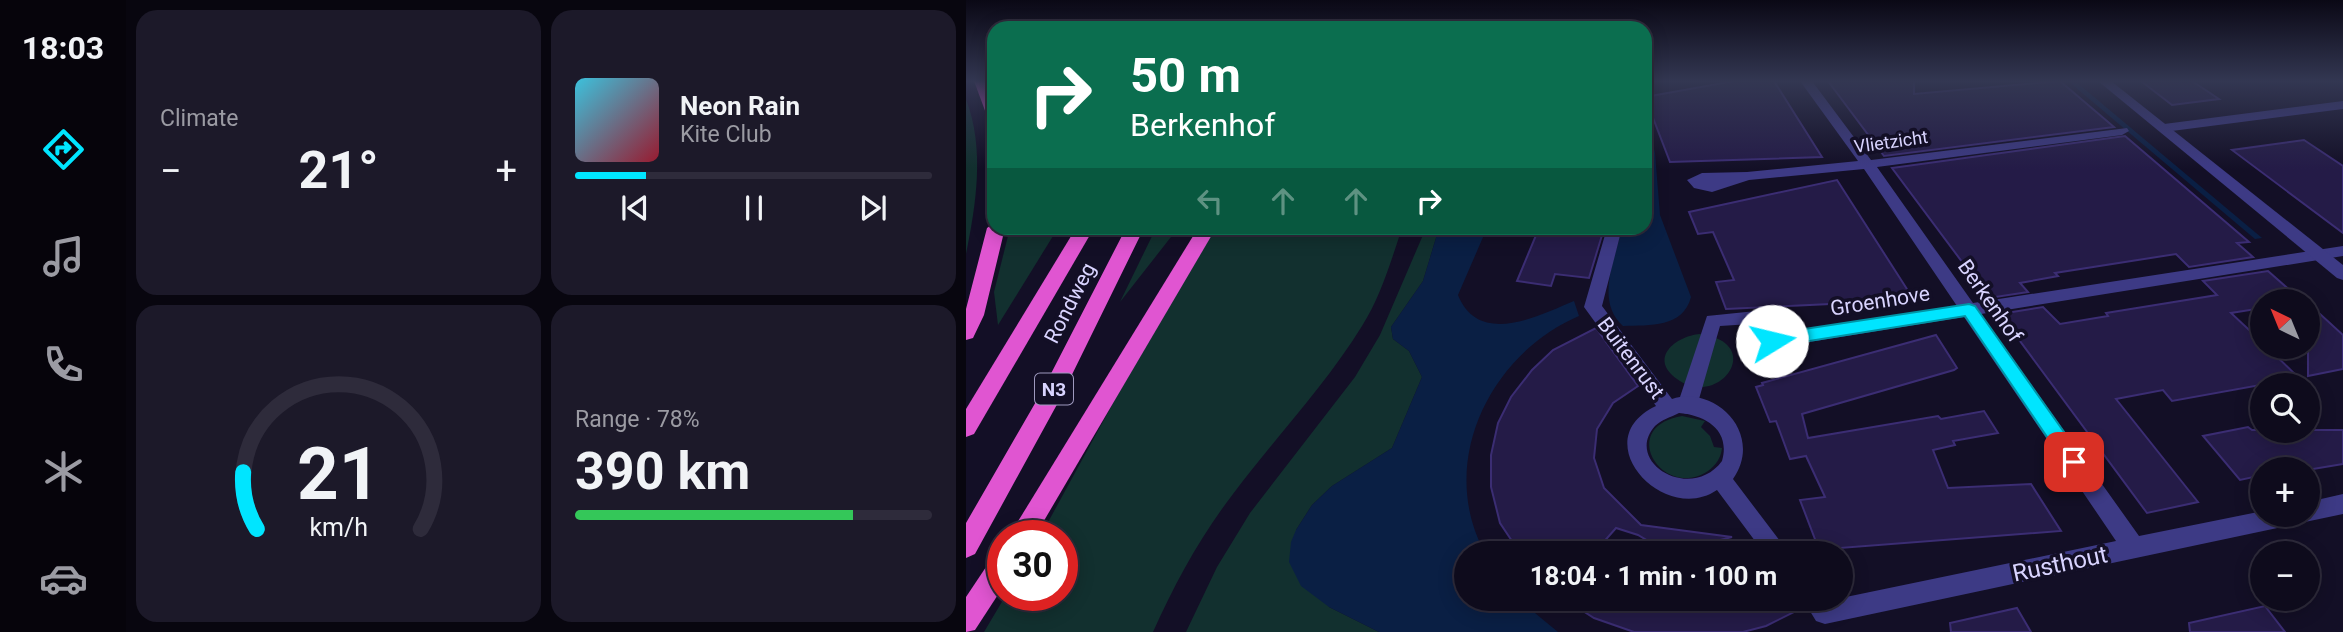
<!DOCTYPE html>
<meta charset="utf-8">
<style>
body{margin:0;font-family:Roboto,sans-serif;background:#1c1929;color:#f1f3f6;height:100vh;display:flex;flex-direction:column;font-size:26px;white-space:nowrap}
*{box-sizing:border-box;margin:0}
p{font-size:23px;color:#9b9ba3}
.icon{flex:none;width:38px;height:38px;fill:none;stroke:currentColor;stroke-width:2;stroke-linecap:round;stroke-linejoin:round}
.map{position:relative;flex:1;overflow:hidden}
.details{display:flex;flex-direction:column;gap:10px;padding:10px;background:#08060f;width:840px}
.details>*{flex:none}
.guide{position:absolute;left:21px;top:21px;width:665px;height:214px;border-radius:21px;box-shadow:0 4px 18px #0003,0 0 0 2px #2e2b3b;background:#0b6e4f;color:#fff;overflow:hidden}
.needle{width:46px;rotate:317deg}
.controls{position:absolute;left:1284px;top:289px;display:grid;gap:14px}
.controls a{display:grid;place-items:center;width:70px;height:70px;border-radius:50%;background:#0e0b1c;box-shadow:0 4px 18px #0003,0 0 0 2px #2e2b3b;font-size:35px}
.speed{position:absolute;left:21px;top:520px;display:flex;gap:14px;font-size:35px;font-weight:700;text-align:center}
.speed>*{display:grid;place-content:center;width:91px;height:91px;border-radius:50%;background:#0e0b1c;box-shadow:0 4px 18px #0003,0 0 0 2px #2e2b3b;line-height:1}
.speed .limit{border:10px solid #d22;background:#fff;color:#111}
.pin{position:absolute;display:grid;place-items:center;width:60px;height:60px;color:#fff;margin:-30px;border-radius:14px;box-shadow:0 4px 10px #0006}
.me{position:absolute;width:77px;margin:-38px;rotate:81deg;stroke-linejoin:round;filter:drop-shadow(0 0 5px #0008)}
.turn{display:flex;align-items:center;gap:24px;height:147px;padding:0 28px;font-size:32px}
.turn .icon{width:91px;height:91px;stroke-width:2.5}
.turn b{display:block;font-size:49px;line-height:60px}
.lanes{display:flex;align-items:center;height:66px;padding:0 28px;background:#0003;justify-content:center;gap:35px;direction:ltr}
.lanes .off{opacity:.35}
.big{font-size:52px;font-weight:700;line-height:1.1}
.details .card{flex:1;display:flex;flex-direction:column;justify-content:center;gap:10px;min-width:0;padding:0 24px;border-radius:21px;background:#1c1929}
.details .dial{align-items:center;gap:0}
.dial svg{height:182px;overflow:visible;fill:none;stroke:#2e2b3b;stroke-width:7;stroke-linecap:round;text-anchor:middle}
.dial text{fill:#f1f3f6;stroke:none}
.song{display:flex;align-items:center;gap:21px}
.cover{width:84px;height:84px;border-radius:10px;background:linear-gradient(135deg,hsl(190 70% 55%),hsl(350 70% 35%))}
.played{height:7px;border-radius:4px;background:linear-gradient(90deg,#00e5ff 20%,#2e2b3b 20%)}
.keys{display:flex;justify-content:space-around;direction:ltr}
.heat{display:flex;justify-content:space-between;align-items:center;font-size:38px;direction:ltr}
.charge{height:10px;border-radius:5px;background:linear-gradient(90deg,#34c759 78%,#2e2b3b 0)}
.details .tiles{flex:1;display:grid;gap:10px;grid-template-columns:repeat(2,1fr)}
.trip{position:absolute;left:488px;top:541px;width:399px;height:70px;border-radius:35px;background:#0e0b1c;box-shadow:0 4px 18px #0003,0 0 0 2px #2e2b3b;font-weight:700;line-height:70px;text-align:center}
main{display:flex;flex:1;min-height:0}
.tab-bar{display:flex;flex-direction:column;width:126px;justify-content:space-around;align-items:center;background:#06040b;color:#9b9ba3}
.tab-bar .icon{width:49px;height:49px}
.tab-bar .selected{color:#00e5ff}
.tab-bar b{font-size:32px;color:#f1f3f6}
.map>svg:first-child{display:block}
</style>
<main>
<nav class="tab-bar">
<b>18:03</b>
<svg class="icon selected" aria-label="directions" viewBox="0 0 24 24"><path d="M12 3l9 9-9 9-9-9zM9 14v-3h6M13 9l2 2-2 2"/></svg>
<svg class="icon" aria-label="music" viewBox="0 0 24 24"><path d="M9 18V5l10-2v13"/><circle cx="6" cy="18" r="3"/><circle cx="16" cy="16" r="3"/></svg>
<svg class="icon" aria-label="phone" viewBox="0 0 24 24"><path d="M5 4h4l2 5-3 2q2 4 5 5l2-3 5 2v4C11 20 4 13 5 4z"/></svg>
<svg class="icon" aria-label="climate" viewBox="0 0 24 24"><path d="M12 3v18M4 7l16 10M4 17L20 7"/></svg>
<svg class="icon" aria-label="car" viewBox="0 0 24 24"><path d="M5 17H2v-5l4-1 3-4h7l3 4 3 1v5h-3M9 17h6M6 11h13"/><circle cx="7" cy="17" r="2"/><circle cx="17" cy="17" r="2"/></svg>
</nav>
<section class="details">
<div class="tiles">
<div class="card"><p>Climate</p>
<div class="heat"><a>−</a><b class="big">21°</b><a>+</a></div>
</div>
<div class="card">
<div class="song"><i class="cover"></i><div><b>Neon Rain</b><p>Kite Club</p></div></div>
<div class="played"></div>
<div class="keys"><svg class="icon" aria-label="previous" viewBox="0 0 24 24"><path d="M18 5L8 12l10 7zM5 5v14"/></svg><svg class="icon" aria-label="pause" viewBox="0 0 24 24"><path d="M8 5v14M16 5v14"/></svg><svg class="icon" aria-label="next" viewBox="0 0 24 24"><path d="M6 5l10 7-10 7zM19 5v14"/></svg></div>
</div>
<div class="card dial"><svg viewBox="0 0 100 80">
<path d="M14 69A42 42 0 1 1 86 69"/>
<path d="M14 69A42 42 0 0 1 8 44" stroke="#00e5ff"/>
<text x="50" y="56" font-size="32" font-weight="700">21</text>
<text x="50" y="72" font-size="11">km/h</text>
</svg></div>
<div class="card"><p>Range · 78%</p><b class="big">390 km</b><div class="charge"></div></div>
</div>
</section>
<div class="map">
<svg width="1377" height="632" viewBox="0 0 1377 632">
<rect width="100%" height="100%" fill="#130f26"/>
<g fill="#12302f">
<path d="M0 99C19 149 10 204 0 254Z"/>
<path d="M44 228H92L32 325 28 292Z"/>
<path d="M190 228H212L154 302Z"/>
<path d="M251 228H436C425 261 415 296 396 326 359 386 309 438 267 494 234 537 209 583 187 632H18L40 595H96V536L75 535 181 341 236 247Z"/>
<path d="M460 228H473L457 281 425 327 427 339 443 351 456 377 426 448 366 486 346 505 330 530 363 607 413 632H220L251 567 284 513 389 377 414 335Z"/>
<path d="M734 334C801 343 753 410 711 379 682 358 710 336 734 334Z"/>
<path d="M716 416 739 421 735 427 744 436 748 447 756 448C755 458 750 465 742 471 697 501 650 427 716 416Z"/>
</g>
<g fill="#0a1f44">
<path d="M1102 81H1109L1296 238 1289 239Z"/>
<path d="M679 106 689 153 694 215 725 297C717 328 684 325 657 326 629 301 649 260 656 228H679Z"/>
<path d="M473 228H521L492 295C513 347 572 316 608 301L613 316C524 354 470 463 519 553H500V598L552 599 592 632H413L363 607 335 586 323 562 325 542 330 530 346 505 366 486 426 448 456 377 443 351 427 339 425 327 457 281Z"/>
</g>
<g fill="#241b47" stroke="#3b2d73" stroke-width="2">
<path d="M768 81H808L856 157 704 162 679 97Z"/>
<path d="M862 81H948V94L1094 81 1148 127 918 156Z"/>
<path d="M1175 81H1226L1253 99 1206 105Z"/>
<path d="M1159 136 1283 242 1271 243 1287 257 1223 267 1210 254 1089 273 1092 276 1054 283 1062 292 1023 298 926 168Z"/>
<path d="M1338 140 1377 166V233L1266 150Z"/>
<path d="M871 180 948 300 760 309 750 282 768 280 747 232 732 234 723 212Z"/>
<path d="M573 228H606L605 230 637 232 623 278 589 274 585 286 551 281Z"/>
<path d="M1302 271 1336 301H1297V308L1265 313 1297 343V346H1300L1333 378 1206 401 1197 390 1150 399 1232 502 1181 513 1034 314 1077 307 1094 324 1142 316 1140 313 1251 295 1237 281Z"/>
<path d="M1342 303 1377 335V369L1342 376Z"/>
<path d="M630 328 672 386 647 403 631 429 628 458 638 488 675 525 766 537 703 553H690L692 547 672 535 650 528 628 553H554L534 523 525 487V455L532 423 545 397 566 370 587 350Z"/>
<path d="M970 335 991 368 988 370 836 414 842 438 972 416 975 419 1018 411 1032 433 987 441 989 445 967 450 982 488 1065 484 1095 531 861 549 860 546 852 547 834 500 859 497 840 456 824 459 810 421 804 422 790 387 797 385 796 383Z"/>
<path d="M1282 427 1286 430H1377V464L1347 469H1297V475L1274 480 1237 436Z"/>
<path d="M597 598H834L838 607 800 626 777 632H668L628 618Z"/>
<path d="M1299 606 1319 632H1224L1223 623Z"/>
<path d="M1051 608 1065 632H985L984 623Z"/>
</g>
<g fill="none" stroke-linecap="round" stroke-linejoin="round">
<path fill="#3d3a85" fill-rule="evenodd" d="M790 311C801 314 809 331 815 341L812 346H800L785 324 754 326 731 406 728 412 721 414 714 412 711 406 741 316Z"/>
<g fill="#3d3a85" fill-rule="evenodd">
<path d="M834 81H846L905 160 1161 128 1163 131 1156 135 911 167 1007 303 1377 246V256L1015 314 1173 536 1297 511V514H1342V502L1377 494V514L859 624 850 621 836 598H875L1150 541 998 317 806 348 800 346 797 341 800 336 806 334 991 306 898 169 783 180 746 192 728 188 721 180 736 173 781 172 892 161Z"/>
<path d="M1377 101V109L1198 132 1191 128 1198 124Z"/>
<path d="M641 228H656L636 306 706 399C751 385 798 435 767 479L823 553H798L751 490C698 526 618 440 690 406L618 307ZM713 413C739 415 765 430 756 461 725 503 657 462 689 426 695 420 705 417 713 413Z"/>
</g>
<path fill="#3d3a85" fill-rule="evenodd" d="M1132 81H1145L1377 265V280L1371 278Z"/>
<g fill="#e055d1" fill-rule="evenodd">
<path d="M8 81H22L28 97V120L21 116Z"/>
<path d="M28 223V228H39L18 315 7 338 0 340V309L21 228Z"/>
<path d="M110 228H128L8 434 0 437V409Z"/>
<path d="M160 228H178L94 399 9 554 0 558V523L75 393Z"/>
<path d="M232 228H250L69 536H43Z"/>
<path d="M37 552V587L9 630 0 632V597L28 555Z"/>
</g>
</g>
<linearGradient id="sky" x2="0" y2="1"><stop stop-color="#0a0815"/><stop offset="0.48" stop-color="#333752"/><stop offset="1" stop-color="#333752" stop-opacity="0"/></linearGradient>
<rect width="1377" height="169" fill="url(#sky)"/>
<path fill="#00e5ff" stroke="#0095a6" stroke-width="2" d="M1003 304 1009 306 1115 456 1118 462 1115 468 1108 470 1102 468 999 316 806 347 797 341 806 334Z"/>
<g text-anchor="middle" stroke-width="7" stroke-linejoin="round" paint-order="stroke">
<g font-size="18" fill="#d9d4ff" stroke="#130f26">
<text transform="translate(925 142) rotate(-8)" y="6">Vlietzicht</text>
</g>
<rect fill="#130f26" stroke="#9e99be" stroke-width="2" x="69" y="373.5" width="38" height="31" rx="5"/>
<g font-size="19" font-weight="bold" fill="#d9d4ff">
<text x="88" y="396">N3</text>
</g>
<g font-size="21" fill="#d9d4ff" stroke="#130f26">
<text transform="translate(914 301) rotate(-9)" y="7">Groenhove</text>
<text transform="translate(1024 301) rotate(55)" y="7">Berkenhof</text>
<text transform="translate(104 303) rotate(-63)" y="7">Rondweg</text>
<text transform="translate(665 358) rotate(53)" y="7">Buitenrust</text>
</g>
<g font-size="24" fill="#d9d4ff" stroke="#130f26">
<text transform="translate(1094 564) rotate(-12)" y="8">Rusthout</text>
</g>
</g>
</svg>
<div class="controls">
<a><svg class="needle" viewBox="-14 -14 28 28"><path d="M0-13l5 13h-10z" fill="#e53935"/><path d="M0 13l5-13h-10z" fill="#9b9ba3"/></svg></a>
<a><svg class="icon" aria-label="search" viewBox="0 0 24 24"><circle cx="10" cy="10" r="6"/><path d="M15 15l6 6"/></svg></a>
<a>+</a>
<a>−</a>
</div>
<div class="speed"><div class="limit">30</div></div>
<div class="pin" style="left:1108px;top:462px;background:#d93025"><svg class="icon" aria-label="arrive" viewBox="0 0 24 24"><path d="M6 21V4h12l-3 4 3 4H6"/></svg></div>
<svg class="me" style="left:806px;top:341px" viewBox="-20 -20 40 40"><circle r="19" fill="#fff"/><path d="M0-13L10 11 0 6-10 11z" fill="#00e5ff"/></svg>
<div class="trip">18:04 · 1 min · 100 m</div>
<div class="guide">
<div class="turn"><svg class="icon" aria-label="right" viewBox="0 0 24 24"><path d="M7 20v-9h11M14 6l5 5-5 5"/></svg><div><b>50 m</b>Berkenhof</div></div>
<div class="lanes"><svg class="icon off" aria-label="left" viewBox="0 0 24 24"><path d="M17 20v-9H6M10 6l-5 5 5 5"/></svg><svg class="icon off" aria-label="ahead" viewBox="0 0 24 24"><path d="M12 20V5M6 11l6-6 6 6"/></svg><svg class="icon off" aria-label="ahead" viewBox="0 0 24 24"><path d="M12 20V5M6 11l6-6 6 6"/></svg><svg class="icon" aria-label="right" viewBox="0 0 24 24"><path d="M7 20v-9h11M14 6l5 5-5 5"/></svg></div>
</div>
</div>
</main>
